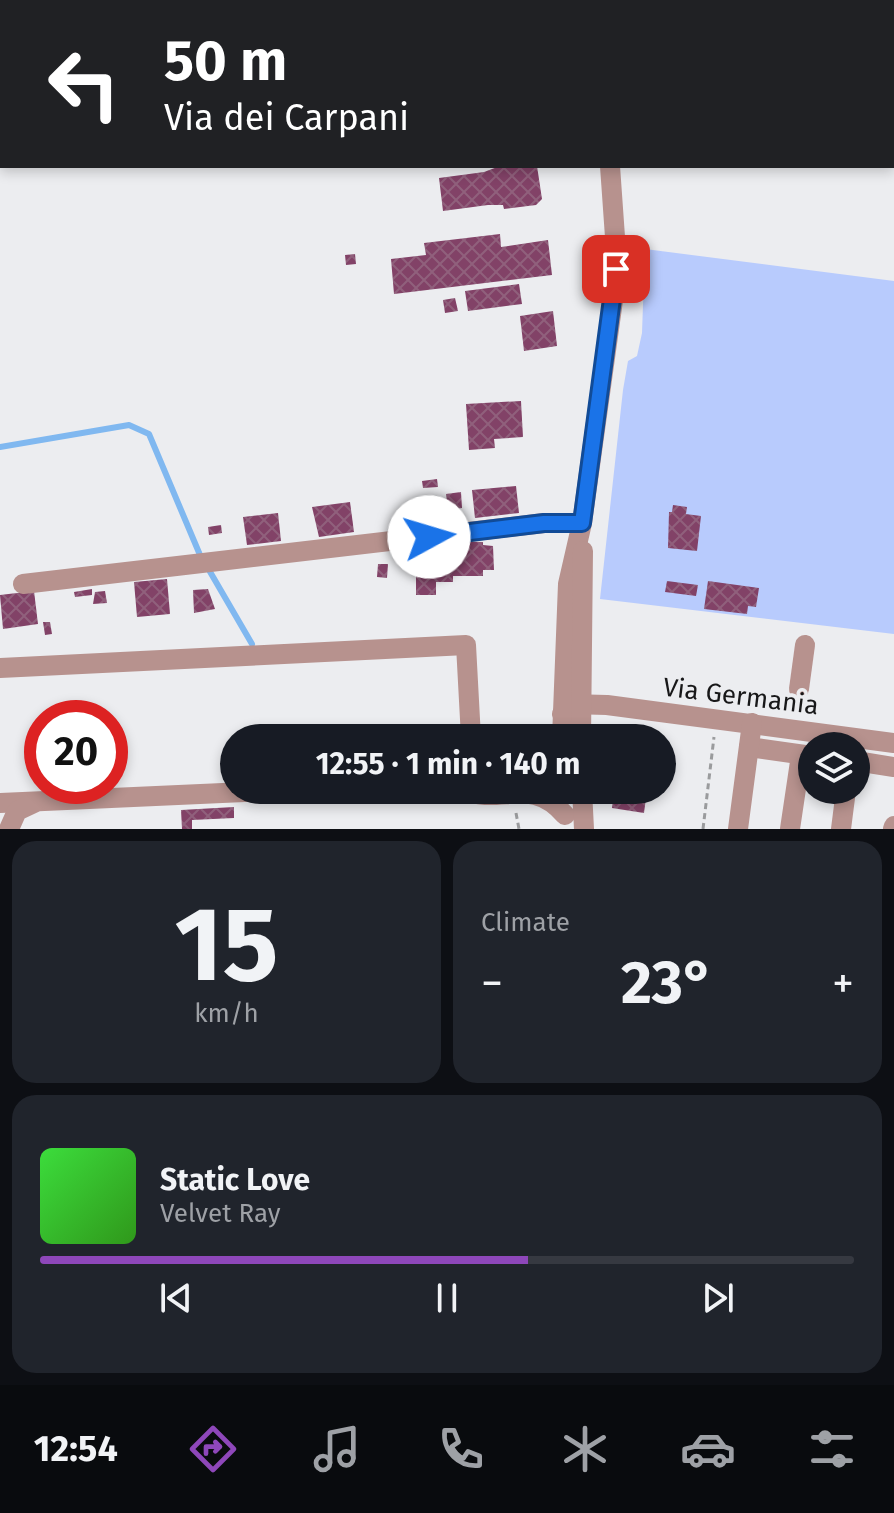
<!DOCTYPE html>
<meta charset="utf-8">
<style>
body{margin:0;font-family:"Fira Sans",sans-serif;background:#20242c;color:#f1f3f6;height:100vh;display:flex;flex-direction:column;font-size:30px;white-space:nowrap}
*{box-sizing:border-box;margin:0}
p{font-size:26px;color:#9ea1a6}
.icon{flex:none;width:44px;height:44px;fill:none;stroke:currentColor;stroke-width:2;stroke-linecap:round;stroke-linejoin:round}
.map{position:relative;height:829px;overflow:hidden}
.panel{display:flex;flex-direction:column;gap:12px;padding:12px;background:#0d0f14;flex:1}
.panel>*{flex:none}
.hud{position:absolute;left:0px;top:0px;width:894px;height:168px;box-shadow:0 4px 12px #0003;background:#202124;color:#fff;overflow:hidden}
.fabs{position:absolute;left:798px;top:732px;display:grid;gap:16px}
.fabs a{display:grid;place-items:center;width:72px;height:72px;border-radius:50%;background:#171b24;box-shadow:0 4px 12px #0003;font-size:40px}
.speed{position:absolute;left:24px;top:700px;display:flex;gap:16px;font-size:40px;font-weight:700;text-align:center}
.speed>*{display:grid;place-content:center;width:104px;height:104px;border-radius:50%;background:#171b24;box-shadow:0 4px 12px #0003;line-height:1}
.speed .limit{border:12px solid #d22;background:#fff;color:#111}
.pin{position:absolute;display:grid;place-items:center;width:68px;height:68px;color:#fff;margin:-34px;border-radius:16px;box-shadow:0 4px 12px #0006}
.me{position:absolute;width:88px;margin:-44px;rotate:84deg;stroke-linejoin:round;filter:drop-shadow(0 0 6px #0008)}
.turn{display:flex;align-items:center;gap:28px;height:168px;padding:0 32px;font-size:36px}
.turn .icon{width:104px;height:104px;stroke-width:2.5}
.turn b{display:block;font-size:56px;line-height:68px}
.big{font-size:60px;font-weight:700;line-height:1.1}
.panel .widget{flex:1;display:flex;flex-direction:column;justify-content:center;gap:12px;min-width:0;padding:0 28px;border-radius:24px;background:#20242c}
.panel .dial{align-items:center;gap:0}
.dial b{font-size:104px;line-height:1}
.song{display:flex;align-items:center;gap:24px}
.cover{width:96px;height:96px;border-radius:12px;background:linear-gradient(135deg,hsl(120 70% 55%),hsl(110 70% 35%))}
.played{height:8px;border-radius:4px;background:linear-gradient(90deg,#8e47ba 60%,#363941 60%)}
.keys{display:flex;justify-content:space-around;direction:ltr}
.heat{display:flex;justify-content:space-between;align-items:center;font-size:44px;direction:ltr}
.panel .tiles{flex:1;display:grid;gap:12px;grid-template-columns:1fr 1fr}
.widget:last-child{grid-column:span 2}
.trip{position:absolute;left:220px;top:724px;width:456px;height:80px;border-radius:40px;background:#171b24;box-shadow:0 4px 12px #0003;font-weight:700;line-height:80px;text-align:center}
.dock{display:flex;height:128px;justify-content:space-around;align-items:center;background:#090b0e;color:#9ea1a6}
.dock .icon{width:56px;height:56px}
.dock .on{color:#8e47ba}
.dock b{font-size:36px;color:#f1f3f6}
.map>svg:first-child{display:block}
</style>
<div class="map">
<svg width="894" height="829" viewBox="0 0 894 829">
<defs>
<pattern id="building-cross-hatch" width="8" height="8" patternUnits="userSpaceOnUse" patternTransform="scale(2)"><rect width="8" height="8" fill="#824267"/><path d="M0 0l8 8M0 8l8-8" fill="none" stroke="#90607c"/></pattern>
</defs>
<rect width="100%" height="100%" fill="#ecedf0"/>
<path fill="#b8cbfd" d="M645 249 894 281V634L600 599 623 390 628 361 637 356 642 333Z"/>
<g fill="none" stroke-linecap="round" stroke-linejoin="round">
<g stroke="#80b8f0" stroke-width="6">
<path d="M13 0V1"/>
<path d="M0 447 129 425 149 434 200 555"/>
<path d="M209 570 252 644"/>
</g>
</g>
<g fill="url(#building-cross-hatch)">
<path d="M500 166H537L542 199 536 205 504 209 503 205H488L443 211 439 178 484 172Z"/>
<path d="M500 234 501 247 548 240 552 275 394 294 391 259 426 255 424 243Z"/>
<path d="M355 254 356 264 346 265 345 255Z"/>
<path d="M519 284 522 304 468 311 465 291Z"/>
<path d="M455 298 458 311 445 313 443 300Z"/>
<path d="M553 311 557 346 524 351 520 316Z"/>
<path d="M521 401 523 437 494 439 495 448 469 450 466 404Z"/>
<path d="M437 479 438 487 423 488 422 481Z"/>
<path d="M516 486 519 513 475 518 472 490Z"/>
<path d="M461 492 462 508 448 510 446 494Z"/>
<path d="M350 502 354 532 319 537 312 507Z"/>
<path d="M673 505 687 507 686 514 701 516 697 551 668 548 669 512H672Z"/>
<path d="M278 513 281 541 247 545 243 517Z"/>
<path d="M221 525 222 533 209 535 208 527Z"/>
<path d="M438 541 483 542V545L493 546 494 570H483V576H453V582H436V595H416V553H437Z"/>
<path d="M378 564H388L387 578 377 577Z"/>
<path d="M167 579 170 614 137 617 134 582Z"/>
<path d="M667 581 698 585 696 596 665 592Z"/>
<path d="M708 581 759 588 756 607 748 606 747 614 704 609Z"/>
<path d="M92 589V595L75 597 74 592Z"/>
<path d="M208 589 215 609 194 613 193 590Z"/>
<path d="M34 591 38 624 3 629 0 595Z"/>
<path d="M105 591 107 603 93 604 95 592Z"/>
<path d="M43 622H50L52 634 45 635Z"/>
<path d="M614 790H647L644 813 612 808Z"/>
<path d="M234 807V818L192 820V829H182L181 810Z"/>
</g>
<g fill="none" stroke-linecap="round" stroke-linejoin="round">
<g stroke="#9a9b9d" stroke-width="3" stroke-dasharray="6 4" stroke-linecap="butt">
<path d="M516 813 519 829"/>
<path d="M703 829 714 737"/>
</g>
<g stroke="#b7928e" stroke-width="20">
<path d="M598 0V2"/>
<path d="M335 2V0"/>
<path d="M0 14 2 15"/>
<path d="M23 584 544 523H582"/>
<path d="M0 668 466 645 471 738"/>
<path d="M799 689 805 645"/>
<path d="M562 714 569 704 607 705 894 743"/>
<path d="M562 738 568 584 582 523 614 293 615 237 610 166"/>
<path d="M581 738 583 551"/>
<path d="M749 747 812 756"/>
<path d="M856 761 894 767"/>
<path d="M463 790C501 806 531 775 565 815"/>
<path d="M582 790 584 829"/>
<path d="M0 803 290 790"/>
<path d="M9 829 17 811 34 803"/>
<path d="M738 829 752 723"/>
<path d="M790 829 801 755"/>
<path d="M841 829 846 790"/>
<path d="M893 829 894 826"/>
</g>
</g>
<g fill="none" stroke-linecap="round" stroke-linejoin="round">
<g stroke="#114b97" stroke-width="20">
<path id="route" d="M429 537 544 523H582L616 269"/>
</g>
<use href="#route" stroke="#1a73e8" stroke-width="14"/>
</g>
<g text-anchor="middle" stroke-width="8" stroke-linejoin="round" paint-order="stroke">
<g font-size="26" fill="#181819" stroke="#ecedf0">
<text transform="translate(741 696) rotate(7)" y="9">Via Germania</text>
</g>
</g>
</svg>
<div class="fabs">
<a><svg class="icon" aria-label="layers" viewBox="0 0 24 24"><path d="M12 4l9 5-9 5-9-5zM3 14l9 5 9-5"/></svg></a>
</div>
<div class="speed"><div class="limit">20</div></div>
<div class="pin" style="left:616px;top:269px;background:#d93025"><svg class="icon" aria-label="arrive" viewBox="0 0 24 24"><path d="M6 21V4h12l-3 4 3 4H6"/></svg></div>
<svg class="me" style="left:429px;top:537px" viewBox="-20 -20 40 40"><circle r="19" fill="#fff"/><path d="M0-13L10 11 0 6-10 11z" fill="#1a73e8"/></svg>
<div class="trip">12:55 · 1 min · 140 m</div>
<div class="hud">
<div class="turn"><svg class="icon" aria-label="left" viewBox="0 0 24 24"><path d="M17 20v-9H6M10 6l-5 5 5 5"/></svg><div><b>50 m</b>Via dei Carpani</div></div>
</div>
</div>
<section class="panel">
<div class="tiles">
<div class="widget dial"><b>15</b><p>km/h</p></div>
<div class="widget"><p>Climate</p>
<div class="heat"><a>−</a><b class="big">23°</b><a>+</a></div>
</div>
<div class="widget">
<div class="song"><i class="cover"></i><div><b>Static Love</b><p>Velvet Ray</p></div></div>
<div class="played"></div>
<div class="keys"><svg class="icon" aria-label="previous" viewBox="0 0 24 24"><path d="M18 5L8 12l10 7zM5 5v14"/></svg><svg class="icon" aria-label="pause" viewBox="0 0 24 24"><path d="M8 5v14M16 5v14"/></svg><svg class="icon" aria-label="next" viewBox="0 0 24 24"><path d="M6 5l10 7-10 7zM19 5v14"/></svg></div>
</div>
</div>
</section>
<nav class="dock">
<b>12:54</b>
<svg class="icon on" aria-label="directions" viewBox="0 0 24 24"><path d="M12 3l9 9-9 9-9-9zM9 14v-3h6M13 9l2 2-2 2"/></svg>
<svg class="icon" aria-label="music" viewBox="0 0 24 24"><path d="M9 18V5l10-2v13"/><circle cx="6" cy="18" r="3"/><circle cx="16" cy="16" r="3"/></svg>
<svg class="icon" aria-label="phone" viewBox="0 0 24 24"><path d="M5 4h4l2 5-3 2q2 4 5 5l2-3 5 2v4C11 20 4 13 5 4z"/></svg>
<svg class="icon" aria-label="climate" viewBox="0 0 24 24"><path d="M12 3v18M4 7l16 10M4 17L20 7"/></svg>
<svg class="icon" aria-label="car" viewBox="0 0 24 24"><path d="M5 17H2v-5l4-1 3-4h7l3 4 3 1v5h-3M9 17h6M6 11h13"/><circle cx="7" cy="17" r="2"/><circle cx="17" cy="17" r="2"/></svg>
<svg class="icon" aria-label="filters" viewBox="0 0 24 24"><path d="M4 7h16M4 17h16"/><circle cx="9" cy="7" r="2"/><circle cx="15" cy="17" r="2"/></svg>
</nav>
